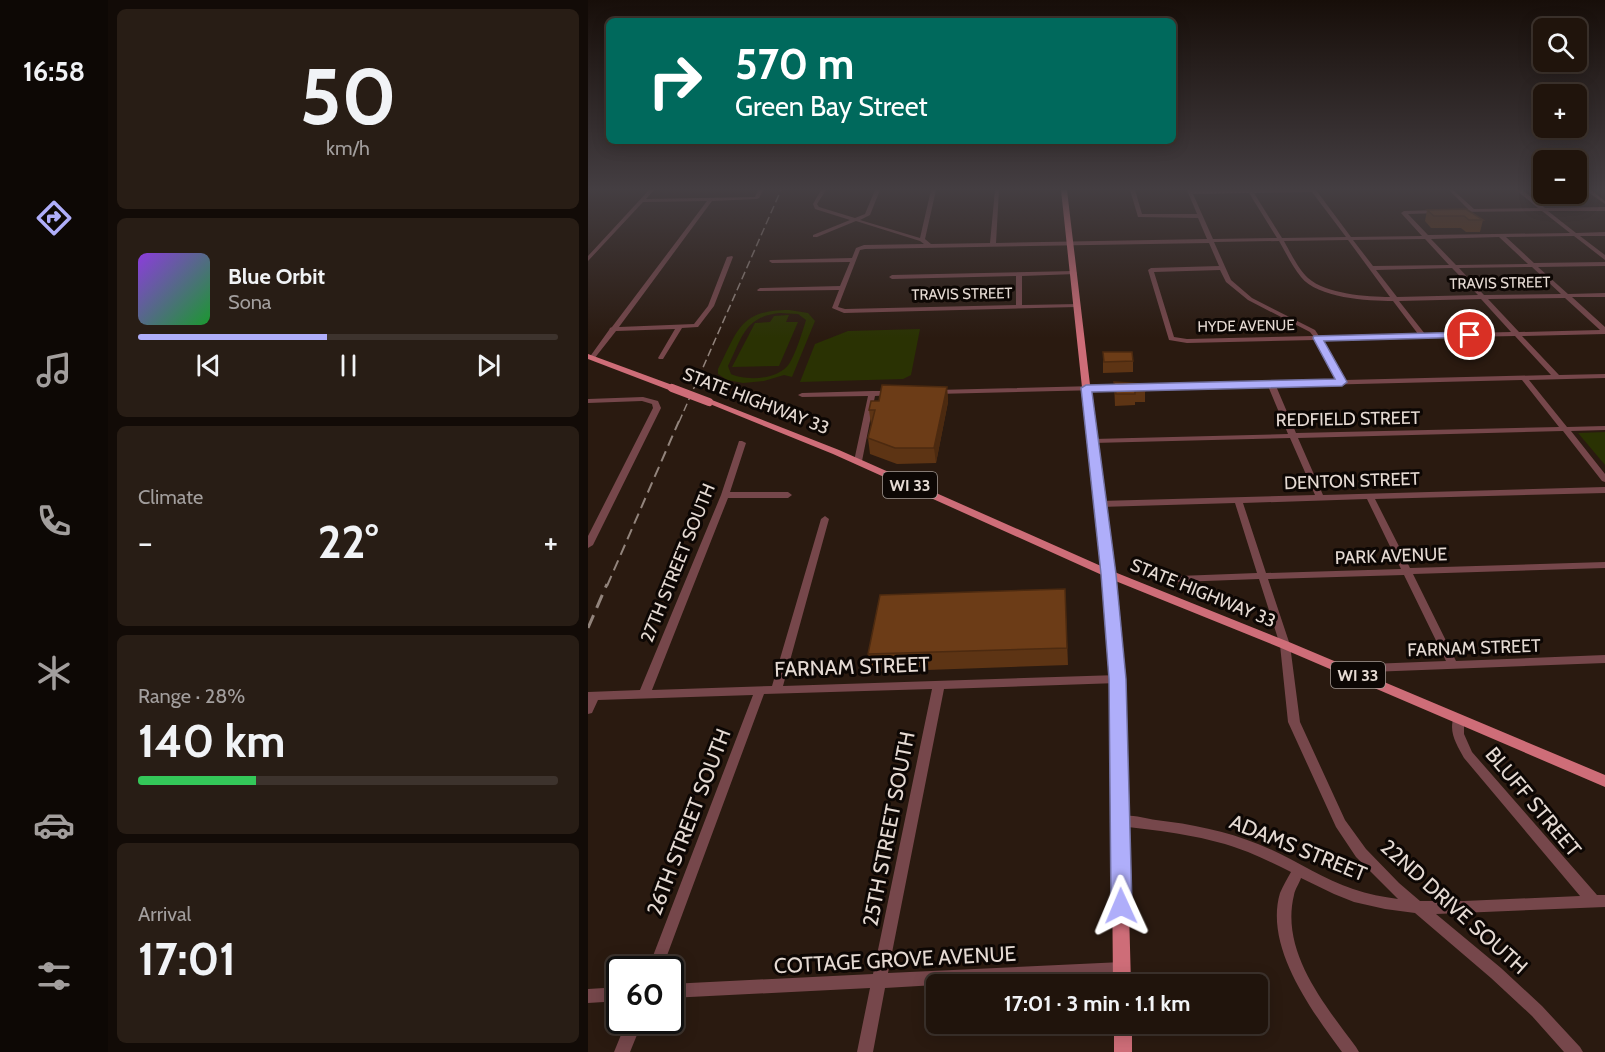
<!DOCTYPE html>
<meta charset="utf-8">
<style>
body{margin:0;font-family:Cabin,sans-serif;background:#281d15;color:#f1f3f6;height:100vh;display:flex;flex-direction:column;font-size:22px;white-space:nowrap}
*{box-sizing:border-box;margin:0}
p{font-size:20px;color:#a29e9d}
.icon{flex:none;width:33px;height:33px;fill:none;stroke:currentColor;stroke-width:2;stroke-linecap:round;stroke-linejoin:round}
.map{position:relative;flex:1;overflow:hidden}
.sheet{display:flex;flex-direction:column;gap:9px;padding:9px;background:#120b07;width:480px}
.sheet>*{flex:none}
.banner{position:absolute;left:18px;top:18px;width:570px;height:126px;border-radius:9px;box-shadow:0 3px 15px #0003,0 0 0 2px #3d332d;background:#00695c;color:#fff;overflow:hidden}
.buttons{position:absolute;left:945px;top:18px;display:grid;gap:12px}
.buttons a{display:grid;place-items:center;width:54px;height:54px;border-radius:9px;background:#20140c;box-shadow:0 3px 15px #0003,0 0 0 2px #3d332d;font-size:30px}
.speed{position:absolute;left:18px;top:956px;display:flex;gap:12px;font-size:30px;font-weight:700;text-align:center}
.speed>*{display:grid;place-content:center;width:78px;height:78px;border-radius:50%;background:#20140c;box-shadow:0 3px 15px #0003,0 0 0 2px #3d332d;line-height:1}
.speed .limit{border:3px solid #111;border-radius:9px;background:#fff;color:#111}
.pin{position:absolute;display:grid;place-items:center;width:51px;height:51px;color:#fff;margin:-26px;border:3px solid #fff;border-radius:50%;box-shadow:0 2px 6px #0007}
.me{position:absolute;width:66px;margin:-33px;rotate:359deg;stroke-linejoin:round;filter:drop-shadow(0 0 4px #0008)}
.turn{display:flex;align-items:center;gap:21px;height:126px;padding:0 30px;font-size:27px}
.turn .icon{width:78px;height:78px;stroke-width:2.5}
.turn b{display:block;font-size:42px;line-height:51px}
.big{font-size:45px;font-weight:700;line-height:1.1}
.sheet .widget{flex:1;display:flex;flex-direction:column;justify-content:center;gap:9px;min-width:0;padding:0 21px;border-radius:9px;background:#281d15}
.sheet .dial{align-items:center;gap:0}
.dial b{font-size:78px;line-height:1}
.song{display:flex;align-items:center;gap:18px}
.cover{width:72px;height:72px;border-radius:9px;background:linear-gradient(135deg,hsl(270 70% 55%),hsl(130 70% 35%))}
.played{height:6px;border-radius:3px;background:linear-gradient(90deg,#afaefa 45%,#3d332d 45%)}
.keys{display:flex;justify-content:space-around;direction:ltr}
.heat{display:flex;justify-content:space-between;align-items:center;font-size:33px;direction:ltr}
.charge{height:9px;border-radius:4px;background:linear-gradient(90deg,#34c759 28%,#3d332d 0)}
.trip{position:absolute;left:338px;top:974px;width:342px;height:60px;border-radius:9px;background:#20140c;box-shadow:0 3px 15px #0003,0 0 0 2px #3d332d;font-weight:700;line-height:60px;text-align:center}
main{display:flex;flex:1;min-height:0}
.dock{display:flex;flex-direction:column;width:108px;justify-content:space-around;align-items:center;background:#0d0805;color:#a29e9d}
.dock .icon{width:42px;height:42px}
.dock .active{color:#afaefa}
.dock b{font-size:27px;color:#f1f3f6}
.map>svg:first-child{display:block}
</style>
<main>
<nav class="dock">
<b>16:58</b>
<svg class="icon active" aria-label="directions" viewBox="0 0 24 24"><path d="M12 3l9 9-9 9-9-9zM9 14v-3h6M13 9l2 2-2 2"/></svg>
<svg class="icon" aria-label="music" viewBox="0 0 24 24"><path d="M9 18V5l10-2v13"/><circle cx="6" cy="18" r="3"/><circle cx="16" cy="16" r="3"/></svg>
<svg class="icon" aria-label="phone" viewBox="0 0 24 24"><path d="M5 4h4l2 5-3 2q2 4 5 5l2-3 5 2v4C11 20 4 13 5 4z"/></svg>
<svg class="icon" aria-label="climate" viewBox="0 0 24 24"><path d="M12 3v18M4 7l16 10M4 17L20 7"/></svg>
<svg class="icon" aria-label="car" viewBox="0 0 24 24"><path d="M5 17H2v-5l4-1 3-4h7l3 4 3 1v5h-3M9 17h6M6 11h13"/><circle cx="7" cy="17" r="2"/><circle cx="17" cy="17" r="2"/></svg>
<svg class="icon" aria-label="filters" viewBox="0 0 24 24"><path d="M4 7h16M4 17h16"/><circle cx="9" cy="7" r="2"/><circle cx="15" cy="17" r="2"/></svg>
</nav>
<section class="sheet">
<div class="widget dial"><b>50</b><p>km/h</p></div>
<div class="widget">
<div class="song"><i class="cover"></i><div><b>Blue Orbit</b><p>Sona</p></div></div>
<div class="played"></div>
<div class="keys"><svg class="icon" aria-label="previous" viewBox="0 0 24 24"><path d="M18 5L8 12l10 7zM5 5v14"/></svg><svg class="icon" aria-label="pause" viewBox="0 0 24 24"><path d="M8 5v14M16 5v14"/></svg><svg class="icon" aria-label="next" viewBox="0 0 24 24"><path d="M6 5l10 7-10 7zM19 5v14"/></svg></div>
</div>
<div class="widget"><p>Climate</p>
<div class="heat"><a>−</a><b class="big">22°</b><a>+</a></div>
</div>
<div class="widget"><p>Range · 28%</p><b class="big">140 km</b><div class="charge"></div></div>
<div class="widget"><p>Arrival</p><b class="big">17:01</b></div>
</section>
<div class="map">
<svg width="1017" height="1052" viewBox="0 0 1017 1052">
<rect width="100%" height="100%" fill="#2a1a10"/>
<g fill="#2a3203" fill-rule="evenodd">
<path d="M201 310 220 313 227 321 204 377 196 375 176 381 155 383 139 380 130 374V369C150 330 152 310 201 310ZM191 313 210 314 218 320C214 333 208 353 201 364 190 380 158 381 143 374L140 366C154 338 156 317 191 313Z"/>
<path d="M201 315 198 322H210L191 366 144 367 167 323 182 322 186 316Z"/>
<path d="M332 329 323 375 315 379 212 382 227 344 260 331Z"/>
<path d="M1017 432V465L990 433Z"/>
</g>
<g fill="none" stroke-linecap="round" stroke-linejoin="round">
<g fill="#76474b" fill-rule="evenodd">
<path d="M61 190H66L58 199 167 197 170 190H175L171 198 169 199 124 201 31 327 106 324 120 306 139 257 144 256 145 257 126 306 110 327 94 328 75 359H71L70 358 87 329 28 331 6 359H2L1 358 21 330 22 328 24 327 119 201 55 202 0 261V256Z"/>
<path d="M233 190H238L229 204 231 207 267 218 277 214 287 190H292L282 215 272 220 332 238 343 190H348L337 239 343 244 402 243 407 190H411L408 243 619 239 610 218 550 217 542 190H547L554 214H609L599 190H728L763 237 834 236 813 213 816 211 851 210 854 212 853 213 820 214 840 235 982 233 954 211 868 212V210L880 209 861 190H865L886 209 950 208 928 190H934L957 208 1017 207V211H960L988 233 1017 232V236H992L1017 255V260L986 236 918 237 946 263 1017 262V266L950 267 980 294 1017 293V297H984L1017 327V334L934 336 971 375 1017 374V378L941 380 979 427 1017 426V430L983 431 1017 474V482L1014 481 975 431 710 438 735 495 1017 487V493L787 499 822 568 1017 562V568L825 574 868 661 1017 655V663L756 673 752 672 751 669 752 666 756 665 858 661 816 575 680 579 702 645 712 722 757 820 778 849 811 883 832 901H876L992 896 876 758C869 745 860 732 866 717L870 716 874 717 876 720V734L884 752 1009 895H1017V907L848 914 913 968 954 1006 992 1047 995 1052H976L944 1016 903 978 827 913 797 909 766 902 746 894 713 878C711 884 707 889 706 895 692 952 737 1005 768 1047L771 1052H754C724 1011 676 947 692 893 695 886 699 879 703 872 689 865 675 858 660 852 620 836 575 831 532 826L528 825 526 821 528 817C539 813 556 818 568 820 603 824 638 831 670 844 703 857 732 878 765 889 780 894 795 897 810 899L768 857 748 827 700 722 692 645 671 579 590 582 585 579 590 576 669 573 647 503 512 507 508 504 512 501 727 495 702 438 505 443 501 441 505 439 700 434 680 386 348 394 344 392 348 390 749 380 727 340 599 343 581 340 560 270 563 268 631 266 621 243 277 249 272 250 250 307 257 309 428 305V276L304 279 301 277 304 275 486 271 489 273 488 274 434 276V305L491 304V306L489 307 256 313 244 308 251 290 170 291 169 290 172 288 252 286 262 262 184 263 181 261 182 260 264 258 268 248 276 245 336 244 332 241 268 221 229 237H225V235L262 220 227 209 225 204ZM724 192 758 237 694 238 666 193ZM661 193 689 238 625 239 605 194ZM911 237 940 264 868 265 843 239ZM837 239 861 265 785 266 765 240ZM760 240 802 297C779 297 738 294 720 278 711 270 702 252 696 241ZM691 241C698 253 704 266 713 277 729 298 780 301 805 301L830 334 731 336 727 330 664 298 643 280 626 242ZM944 267 973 294 896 295 871 268ZM864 268 890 295 809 297 788 270ZM632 270 638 282 660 300 722 332 725 336 599 339 586 337 566 272ZM977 298 1012 330 931 332 900 299ZM893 299 923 332 837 334 811 301ZM927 336 963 375 756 380 734 340ZM934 380 971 427 708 433 688 386ZM779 499 813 569 678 573 655 503Z"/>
<path d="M997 190H1003L1017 201V204Z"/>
<path d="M284 391H304L308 393 304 395 287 396 274 461 270 463 266 461 280 396 214 397 210 395 214 393Z"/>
<path d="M55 397 70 401 73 408 5 545 0 548V536L65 408 64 404 54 401 0 403V399Z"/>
<path d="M151 441H154L158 443 142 492H200L204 495 200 498H140L64 690 184 686 233 519 237 516 241 519 195 686 530 675 534 676 535 679 534 682 530 683 356 689 300 973 534 962 539 964 541 969 539 974 534 976 348 984V985L297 988 285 1052H269L282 988 82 998V984L285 974 344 689 176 694 74 969H60L165 695 10 700 4 713 0 714V692L52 690 133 495Z"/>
<path d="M32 987V1001L0 1003V989Z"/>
<path d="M39 1020H55L42 1052H26Z"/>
</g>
<g fill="#ce6d78" fill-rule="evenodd">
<path d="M473 190H479L524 571 701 642 1017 775V787L693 648 525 580 534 654 543 984H525L522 654 514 575 245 454 117 402 118 400H124L251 450 513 566Z"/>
<path d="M0 354 87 386 88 388 84 391 81 390 0 359Z"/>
<rect x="526" y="1023" width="18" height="29"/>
</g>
<path stroke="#92847c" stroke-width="1.5" stroke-dasharray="8 4" stroke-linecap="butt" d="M91 422 193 190"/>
<path stroke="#92847c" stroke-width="2" stroke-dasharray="11 6" stroke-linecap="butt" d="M19 586 91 421"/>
<path stroke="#92847c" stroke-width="3" stroke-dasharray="14 8" stroke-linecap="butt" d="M0 628 19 584"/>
<path stroke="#ce6d78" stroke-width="8" d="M84 388 121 402"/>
</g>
<g fill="#5d3414">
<path d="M878 209 895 220 892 232H878L873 228H843L837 221 839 210Z"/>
<path d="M515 352 545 361V372L515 373Z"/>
<path d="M526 382 557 391V402H547V405L527 406Z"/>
<path d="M359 387 360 402 348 463 309 464 282 454 280 438 283 425 281 410 291 401Z"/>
<path d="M477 589 480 665 283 672 280 654Z"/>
</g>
<path fill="#4c2a10" d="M359 387 360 402 348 463 346 448Z"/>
<g fill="#6c3c17" stroke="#4c2a10" stroke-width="1.5">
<path d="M878 209 895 220H881L876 216H846L839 210Z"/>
<path d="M515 352H544L545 361 516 362Z"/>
<path d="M526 382 556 384 557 391H547V394H528Z"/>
<path d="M294 385 359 387 346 448H307L280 438 287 410H281L283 401H291Z"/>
<path d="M477 589 479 648 280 654 292 595Z"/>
</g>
<linearGradient id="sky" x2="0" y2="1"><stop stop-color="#170e09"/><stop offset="0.56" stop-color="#443e42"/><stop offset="1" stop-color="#443e42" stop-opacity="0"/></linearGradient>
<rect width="1017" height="338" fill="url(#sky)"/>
<path fill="#afaefa" stroke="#7271a2" stroke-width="1.5" d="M882 332 887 335 886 337 736 341 759 382 754 386 504 392 528 574 538 679 544 906 541 913 533 916 526 913 523 906 521 679 513 574 493 388 498 385 747 379 725 338 726 336Z"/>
<g text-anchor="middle" stroke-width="6" stroke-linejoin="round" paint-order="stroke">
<g font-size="15" fill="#e5dad3" stroke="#0d0704">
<text transform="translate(912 283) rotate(-1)" y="5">TRAVIS STREET</text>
<text transform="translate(374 294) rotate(-1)" y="5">TRAVIS STREET</text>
<text transform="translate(658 326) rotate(-1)" y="5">HYDE AVENUE</text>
</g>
<g fill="#0d0704" stroke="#a49b95" stroke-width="1.5">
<rect x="295" y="472" width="54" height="26" rx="4.5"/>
<rect x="743" y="662" width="54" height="26" rx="4.5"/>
</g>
<g font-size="16" font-weight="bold" fill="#e5dad3">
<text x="322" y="491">WI 33</text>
<text x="770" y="681">WI 33</text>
</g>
<g font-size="18" fill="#e5dad3" stroke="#0d0704">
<text transform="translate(168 401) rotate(21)" y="6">STATE HIGHWAY 33</text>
<text transform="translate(760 419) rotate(-1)" y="6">REDFIELD STREET</text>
<text transform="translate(764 481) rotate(-2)" y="6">DENTON STREET</text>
<text transform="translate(803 556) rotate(-2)" y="6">PARK AVENUE</text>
<text transform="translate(90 563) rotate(-68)" y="6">27TH STREET SOUTH</text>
<text transform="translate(615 593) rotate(22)" y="6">STATE HIGHWAY 33</text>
<text transform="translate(886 648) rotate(-2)" y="6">FARNAM STREET</text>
</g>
<g font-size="21" fill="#e5dad3" stroke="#0d0704">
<text transform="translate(264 667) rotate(-2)" y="7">FARNAM STREET</text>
<text transform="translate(945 802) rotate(50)" y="7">BLUFF STREET</text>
<text transform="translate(101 822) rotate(-69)" y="7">26TH STREET SOUTH</text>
<text transform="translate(301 829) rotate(-79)" y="7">25TH STREET SOUTH</text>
<text transform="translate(710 848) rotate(22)" y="7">ADAMS STREET</text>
<text transform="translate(866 907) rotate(42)" y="7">22ND DRIVE SOUTH</text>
<text transform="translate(307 960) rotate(-3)" y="7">COTTAGE GROVE AVENUE</text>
</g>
</g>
</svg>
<div class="buttons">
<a><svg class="icon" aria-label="search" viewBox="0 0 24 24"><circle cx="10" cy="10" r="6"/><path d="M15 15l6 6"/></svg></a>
<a>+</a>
<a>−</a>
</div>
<div class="speed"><div class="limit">60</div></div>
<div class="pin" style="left:882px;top:335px;background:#d93025"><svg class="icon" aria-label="arrive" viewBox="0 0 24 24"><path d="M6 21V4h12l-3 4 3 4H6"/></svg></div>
<svg class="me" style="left:533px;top:906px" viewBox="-20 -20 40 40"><path d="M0-17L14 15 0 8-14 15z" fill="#afaefa" stroke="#fff" stroke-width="4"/></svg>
<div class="trip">17:01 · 3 min · 1.1 km</div>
<div class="banner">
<div class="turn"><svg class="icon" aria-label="right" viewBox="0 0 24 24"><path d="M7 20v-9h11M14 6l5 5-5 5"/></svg><div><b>570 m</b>Green Bay Street</div></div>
</div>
</div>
</main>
